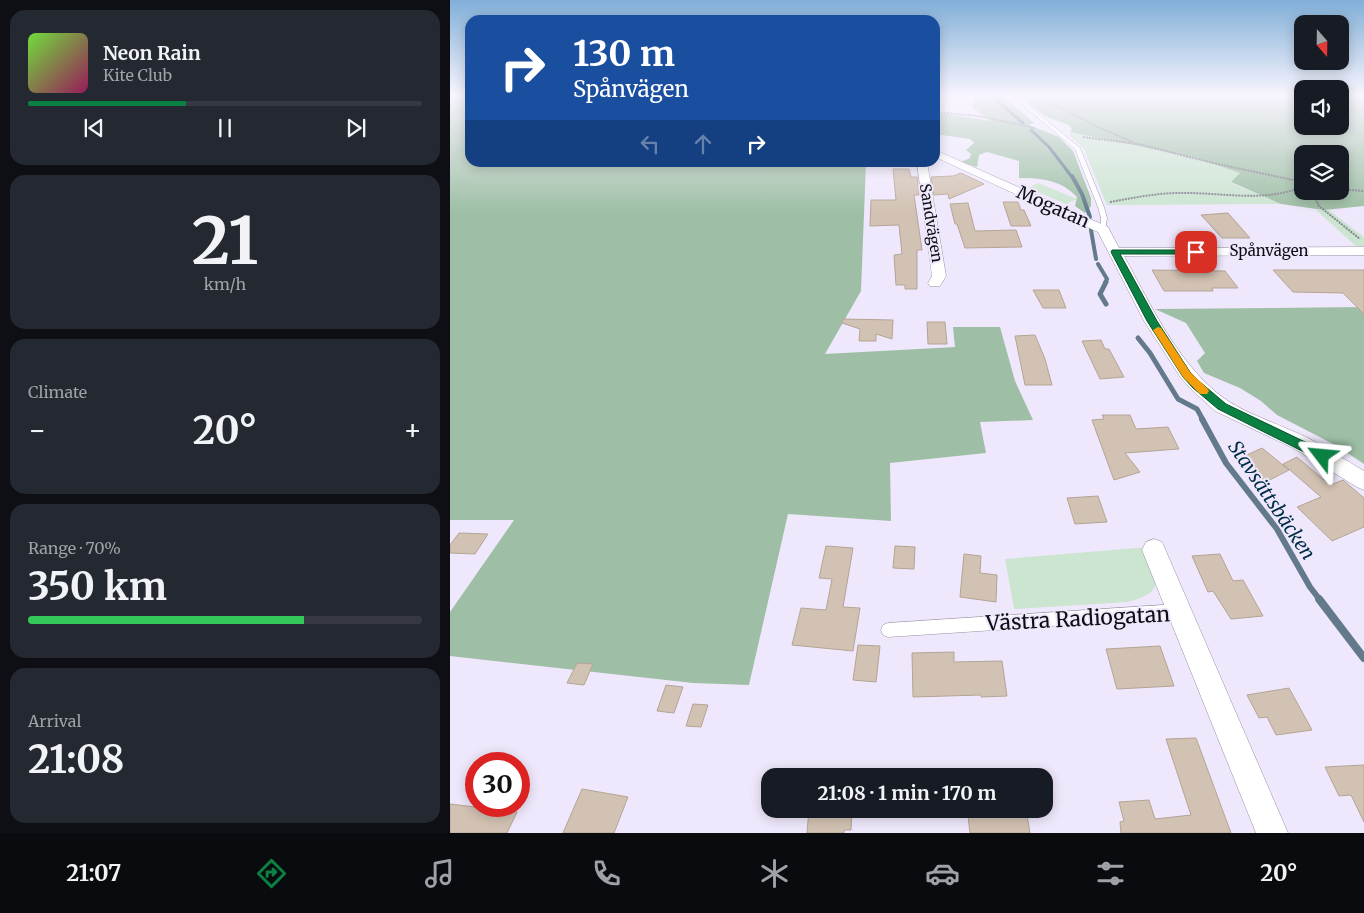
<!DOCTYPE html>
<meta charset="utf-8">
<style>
body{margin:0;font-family:Merriweather,serif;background:#242831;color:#f1f3f6;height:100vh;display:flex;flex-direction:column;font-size:19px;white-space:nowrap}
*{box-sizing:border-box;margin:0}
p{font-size:16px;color:#9ea1a6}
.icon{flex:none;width:28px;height:28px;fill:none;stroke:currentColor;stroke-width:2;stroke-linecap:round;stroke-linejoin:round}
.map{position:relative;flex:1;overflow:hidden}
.drawer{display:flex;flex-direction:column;gap:10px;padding:10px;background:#0d0f14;width:450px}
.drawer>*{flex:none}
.banner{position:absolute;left:15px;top:15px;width:475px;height:152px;border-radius:15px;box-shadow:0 2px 12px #0003;background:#1a4fa0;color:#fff;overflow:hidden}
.needle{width:32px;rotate:160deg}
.tools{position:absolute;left:844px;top:15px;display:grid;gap:10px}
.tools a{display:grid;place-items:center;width:55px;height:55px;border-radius:10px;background:#171b24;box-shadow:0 2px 12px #0003;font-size:25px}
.speed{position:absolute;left:15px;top:752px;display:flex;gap:10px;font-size:25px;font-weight:700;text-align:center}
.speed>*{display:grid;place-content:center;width:65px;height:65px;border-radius:50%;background:#171b24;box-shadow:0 2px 12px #0003;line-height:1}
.speed .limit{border:8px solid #d22;background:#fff;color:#111}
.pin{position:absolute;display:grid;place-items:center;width:42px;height:42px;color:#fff;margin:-21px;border-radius:10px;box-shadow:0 2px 8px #0006}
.me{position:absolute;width:55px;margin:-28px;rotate:299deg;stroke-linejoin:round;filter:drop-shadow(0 0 4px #0008)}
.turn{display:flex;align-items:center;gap:18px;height:105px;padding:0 25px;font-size:22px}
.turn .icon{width:65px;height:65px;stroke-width:2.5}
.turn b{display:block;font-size:35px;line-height:42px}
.lanes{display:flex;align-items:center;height:48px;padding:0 25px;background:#0003;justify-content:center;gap:25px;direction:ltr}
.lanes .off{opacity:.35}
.big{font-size:38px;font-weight:700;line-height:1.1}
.drawer .card{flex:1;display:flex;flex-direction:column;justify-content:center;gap:8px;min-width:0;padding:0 18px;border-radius:15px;background:#242831}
.drawer .dial{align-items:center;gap:0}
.dial b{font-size:65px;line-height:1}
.song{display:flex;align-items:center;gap:15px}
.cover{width:60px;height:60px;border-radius:8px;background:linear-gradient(135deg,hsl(100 70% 55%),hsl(330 70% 35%))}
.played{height:5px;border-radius:2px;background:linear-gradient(90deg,#0b8043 40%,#363941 40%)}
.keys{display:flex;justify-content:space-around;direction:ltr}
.heat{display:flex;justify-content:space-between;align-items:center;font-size:28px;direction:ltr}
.charge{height:8px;border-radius:4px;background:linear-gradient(90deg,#34c759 70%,#363941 0)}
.trip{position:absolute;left:311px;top:768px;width:292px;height:50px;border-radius:15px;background:#171b24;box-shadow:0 2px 12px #0003;font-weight:700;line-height:50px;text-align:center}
.dock{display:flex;height:80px;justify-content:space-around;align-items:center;background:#090b0e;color:#9ea1a6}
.dock .icon{width:35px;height:35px}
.dock .active{color:#0b8043}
.dock b{font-size:22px;color:#f1f3f6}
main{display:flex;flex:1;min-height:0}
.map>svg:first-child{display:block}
</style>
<main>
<section class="drawer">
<div class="card">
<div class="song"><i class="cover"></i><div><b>Neon Rain</b><p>Kite Club</p></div></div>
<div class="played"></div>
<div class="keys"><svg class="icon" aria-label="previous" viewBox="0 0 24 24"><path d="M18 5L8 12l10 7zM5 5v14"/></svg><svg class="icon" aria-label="pause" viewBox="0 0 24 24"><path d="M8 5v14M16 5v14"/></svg><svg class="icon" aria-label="next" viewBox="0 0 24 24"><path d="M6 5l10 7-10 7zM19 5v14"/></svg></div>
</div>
<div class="card dial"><b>21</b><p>km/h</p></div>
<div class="card"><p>Climate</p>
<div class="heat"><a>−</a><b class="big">20°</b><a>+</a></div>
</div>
<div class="card"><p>Range · 70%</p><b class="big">350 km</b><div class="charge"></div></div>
<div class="card"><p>Arrival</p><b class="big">21:08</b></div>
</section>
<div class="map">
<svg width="914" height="833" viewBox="0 0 914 833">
<rect width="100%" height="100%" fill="#efe8fc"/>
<g fill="#cbe5d0">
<path d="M620 132 746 158 790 173 781 183 831 204 657 205 634 149 619 135Z"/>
<path d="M588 183 627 199 616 204 578 188Z"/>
<path d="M866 210H879L914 237V246H906Z"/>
<path d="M698 547C707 579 717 592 678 602L564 609 555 559Z"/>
</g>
<g fill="#9ebfa5" fill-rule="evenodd">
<path d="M0 96H20V162L416 163 411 291 375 354 505 347 503 327H550L565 381 583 420 530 422 536 453 440 463 441 521 338 514 299 685 243 683 0 656V612L64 520H0Z"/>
<path d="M525 96H553L584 123 579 125 609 137 623 151 641 198V206L635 213 625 206 627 197C611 180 592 178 569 178V161L537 152 529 155 527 167 511 162 520 158 521 154 516 150 524 143 520 139 485 134V113H487L485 102 488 106 489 113 541 121 522 107V105L525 103 523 99Z"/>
<path d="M570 96H852V126H890V96H914V206L874 210 831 204 781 182 790 173 746 158 620 132 622 129 619 125 595 116ZM852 154H890V191H852Z"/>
<path d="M914 307V464L887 446 827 415 811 401 790 388 754 373 747 361 755 353 736 323 705 309Z"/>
</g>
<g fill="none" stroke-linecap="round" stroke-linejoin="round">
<g stroke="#637a8c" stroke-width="3">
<path d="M542 96 573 123"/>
<path d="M581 130 599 147 622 177"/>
</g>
<g stroke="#637a8c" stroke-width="4">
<path d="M622 176 632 194 640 217"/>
<path d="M641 230 646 259"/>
<path d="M648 264 657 279 655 283"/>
</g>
<g stroke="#637a8c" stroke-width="5">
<path d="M656 282 650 294 656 304"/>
<path d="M688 338 700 353 728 399 747 409 753 420"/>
</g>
<path stroke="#637a8c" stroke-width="6" d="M752 419 776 463 827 529 860 587 870 600"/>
<path stroke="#637a8c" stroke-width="8" d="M869 599 914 658"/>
</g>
<g fill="#d2c2b3" stroke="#b4a496">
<path d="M443 169H459L461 177H467L469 195H464L472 250H467V289H455V285H446L444 255 452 254 449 225 420 226 421 200H446Z"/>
<path d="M511 173 534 184 499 199 498 194 484 195 481 177 503 176Z"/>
<path d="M553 202H568L571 210H574L581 226H561Z"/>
<path d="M518 203 525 231 566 230 572 247 515 248 507 224H505L500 204Z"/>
<path d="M778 213 800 238H772L751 215Z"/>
<path d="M702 270 775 271 788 288H762L763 291H714Z"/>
<path d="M823 270H914V314L893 293 843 292Z"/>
<path d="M583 290H609L616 308H593Z"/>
<path d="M393 319 443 320 442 339 426 334V341H409L410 329 392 323Z"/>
<path d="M477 322H495L497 344H478Z"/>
<path d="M585 335 595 359 602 385H575L565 336Z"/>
<path d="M651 340 655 349H659L674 377 650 379 632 341Z"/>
<path d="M652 415H680L686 429 718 427 729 449 675 453 690 472 664 480 642 420 654 419Z"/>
<path d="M812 448 839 470 812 484 786 460Z"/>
<path d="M847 457 880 485 893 480 914 498V527L882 541 847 507 871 497 833 464Z"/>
<path d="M648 496 657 522 625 524 617 498Z"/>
<path d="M9 533 38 534 25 554 0 553V545Z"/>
<path d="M376 546 403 548 393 607 410 608 403 651 342 645 351 608 376 610 382 579 369 578Z"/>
<path d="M445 546 465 547 464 569 443 568Z"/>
<path d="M514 554 531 556 530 573 547 575 546 602 510 597Z"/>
<path d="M770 554 783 581 793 580 813 616 781 619 763 591 758 592 742 556Z"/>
<path d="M408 645 430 646 426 682 403 680Z"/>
<path d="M710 646 724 686 667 689 656 649Z"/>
<path d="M504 652V662L552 661 557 696 531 697V695L463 697 462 653Z"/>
<path d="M127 663 143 664 134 685 117 683Z"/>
<path d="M216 685 233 687 224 713 207 711Z"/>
<path d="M839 688 862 730 826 735 817 717 809 718 797 695Z"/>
<path d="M243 704 258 705 251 727 236 726Z"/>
<path d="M746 738 781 833H671L670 822 674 821 669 802 699 800 705 819 741 815 716 739Z"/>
<path d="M914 765V822L901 795 889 796 875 767Z"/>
<path d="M132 789 178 797 164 833H113Z"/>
<path d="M0 804 67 812 57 833H0Z"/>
<path d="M359 809H402L401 830H394V833H357Z"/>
<path d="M577 815 580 833H520L518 816Z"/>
</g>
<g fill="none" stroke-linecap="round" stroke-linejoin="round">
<g stroke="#9790a2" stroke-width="1">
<g id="service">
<path d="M562 96H567L630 148 654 207 657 218 655 231 650 230 651 218 648 207 625 149Z"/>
<path d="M729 604 734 606 736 611 734 616 729 618 438 637 433 635 431 630 433 625 438 623Z"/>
</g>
</g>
<g stroke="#9790a2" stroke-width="1">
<g id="minor">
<path d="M485 150 658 227 669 248 914 247V255L674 256C701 305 730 369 778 401 800 415 833 426 858 438 877 448 895 460 914 471V490L907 487 845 449 765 411 741 389 731 378 694 321 648 232 485 157Z"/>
<path d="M467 162H477L496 276 490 286H480L478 283 482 276Z"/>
<path d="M704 539 712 542 838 833H806L692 550 696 542Z"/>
</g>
</g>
<g stroke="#898492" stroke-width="2" stroke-dasharray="2 1" stroke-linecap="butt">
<path d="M588 96 650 128 683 142"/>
<path d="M485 112 528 116 585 128"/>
<path d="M633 137 688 144 759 162 852 182"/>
<path d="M890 189 914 191"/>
<path d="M862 191 869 206 910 239"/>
<path d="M660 202C683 198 706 193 729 193 770 192 813 203 852 187"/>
</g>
<use href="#service" fill="#fff" fill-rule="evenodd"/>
<use href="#minor" fill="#fff" fill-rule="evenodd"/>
</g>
<linearGradient id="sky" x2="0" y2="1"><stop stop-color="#81afd8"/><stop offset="0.45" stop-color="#f8f5fe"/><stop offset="1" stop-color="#f8f5fe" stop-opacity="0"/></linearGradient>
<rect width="914" height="212" fill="url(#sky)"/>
<path fill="#0b8043" stroke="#07532c" d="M662 250H749L750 252 746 254H670L707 321 740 372 750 382 776 404 876 452 878 456 876 459H868L768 409 743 388 733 377 697 321 661 252Z"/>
<path fill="#f59e0b" d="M708 327 711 328 740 372 757 388 759 391 757 394H750L733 377 703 330Z"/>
<g text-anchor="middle" stroke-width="4" stroke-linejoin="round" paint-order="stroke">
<g font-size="15" fill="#0f0d13" stroke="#efe8fc">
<text transform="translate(481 223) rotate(81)" y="5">Sandvägen</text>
<text x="819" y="256">Spånvägen</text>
</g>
<g font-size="18" fill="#0f0d13" stroke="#efe8fc">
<text transform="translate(603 207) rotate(24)" y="6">Mogatan</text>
</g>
<g font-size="19" font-style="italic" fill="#012e47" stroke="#efe8fc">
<text transform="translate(822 500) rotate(56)" y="7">Stavsättsbäcken</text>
</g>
<g font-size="21" fill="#0f0d13" stroke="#efe8fc">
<text transform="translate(628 619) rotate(-3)" y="7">Västra Radiogatan</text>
</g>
</g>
</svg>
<div class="tools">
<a><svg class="needle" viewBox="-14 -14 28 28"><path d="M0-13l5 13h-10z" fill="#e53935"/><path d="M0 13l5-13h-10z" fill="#9ea1a6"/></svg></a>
<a><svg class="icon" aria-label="sound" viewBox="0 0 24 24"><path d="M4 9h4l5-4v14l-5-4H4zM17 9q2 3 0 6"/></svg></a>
<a><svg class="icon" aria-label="layers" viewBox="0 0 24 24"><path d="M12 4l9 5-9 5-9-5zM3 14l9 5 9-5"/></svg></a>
</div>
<div class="speed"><div class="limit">30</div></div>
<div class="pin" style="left:746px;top:252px;background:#d93025"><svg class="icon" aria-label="arrive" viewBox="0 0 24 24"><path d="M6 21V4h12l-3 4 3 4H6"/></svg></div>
<svg class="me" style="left:872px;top:456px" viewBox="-20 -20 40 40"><path d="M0-17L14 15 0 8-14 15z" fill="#0b8043" stroke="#fff" stroke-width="4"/></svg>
<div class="trip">21:08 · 1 min · 170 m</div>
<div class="banner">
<div class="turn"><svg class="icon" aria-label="right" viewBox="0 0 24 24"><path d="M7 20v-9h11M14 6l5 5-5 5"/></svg><div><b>130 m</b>Spånvägen</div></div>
<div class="lanes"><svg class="icon off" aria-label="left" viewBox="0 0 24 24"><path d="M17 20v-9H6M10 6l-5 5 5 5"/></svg><svg class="icon off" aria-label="ahead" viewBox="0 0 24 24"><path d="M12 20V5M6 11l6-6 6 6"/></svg><svg class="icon" aria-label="right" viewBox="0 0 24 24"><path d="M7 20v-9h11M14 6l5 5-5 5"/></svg></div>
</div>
</div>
</main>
<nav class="dock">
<b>21:07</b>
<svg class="icon active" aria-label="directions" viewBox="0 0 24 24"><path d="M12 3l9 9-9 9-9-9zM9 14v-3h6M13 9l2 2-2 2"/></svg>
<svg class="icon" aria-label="music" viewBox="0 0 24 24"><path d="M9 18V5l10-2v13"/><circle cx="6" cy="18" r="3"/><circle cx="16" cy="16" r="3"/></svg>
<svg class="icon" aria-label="phone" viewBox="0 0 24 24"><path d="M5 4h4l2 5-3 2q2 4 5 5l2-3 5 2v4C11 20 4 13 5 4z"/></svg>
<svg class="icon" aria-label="climate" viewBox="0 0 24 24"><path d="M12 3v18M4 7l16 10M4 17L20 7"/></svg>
<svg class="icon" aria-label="car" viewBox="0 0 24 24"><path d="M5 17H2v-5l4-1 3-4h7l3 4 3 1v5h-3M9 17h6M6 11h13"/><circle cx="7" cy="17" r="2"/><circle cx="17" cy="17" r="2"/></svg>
<svg class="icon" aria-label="filters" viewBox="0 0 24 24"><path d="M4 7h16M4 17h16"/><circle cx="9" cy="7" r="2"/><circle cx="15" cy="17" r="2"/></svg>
<b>20°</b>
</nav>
